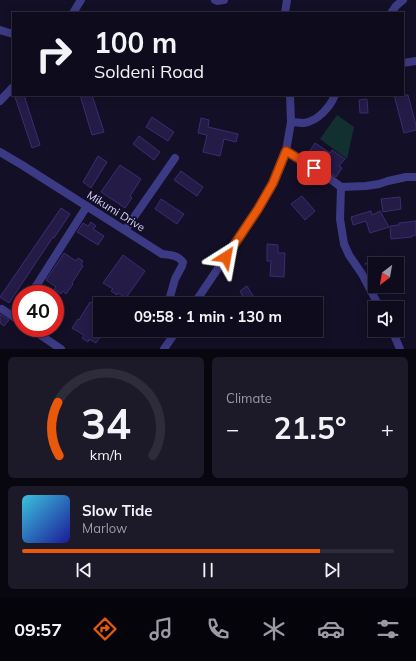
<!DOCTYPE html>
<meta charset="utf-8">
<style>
body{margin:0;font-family:Mulish,sans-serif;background:#1c1929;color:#f1f3f6;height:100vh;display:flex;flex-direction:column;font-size:15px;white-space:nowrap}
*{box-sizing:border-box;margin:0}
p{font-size:13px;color:#9b9ba3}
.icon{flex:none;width:22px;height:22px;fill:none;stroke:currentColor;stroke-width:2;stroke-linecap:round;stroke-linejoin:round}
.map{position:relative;height:349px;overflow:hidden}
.drawer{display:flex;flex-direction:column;gap:8px;padding:8px;background:#08060f;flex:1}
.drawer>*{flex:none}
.guide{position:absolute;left:12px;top:12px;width:392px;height:84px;border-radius:0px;box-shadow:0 2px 10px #0003,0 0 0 1px #2e2b3b;background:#0e0b1c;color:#f1f3f6;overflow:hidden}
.needle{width:26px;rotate:211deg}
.tools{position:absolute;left:368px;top:257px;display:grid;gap:8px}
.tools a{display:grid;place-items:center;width:36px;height:36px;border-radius:0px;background:#0e0b1c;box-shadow:0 2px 10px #0003,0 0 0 1px #2e2b3b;font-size:20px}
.speed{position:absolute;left:12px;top:285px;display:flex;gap:8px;font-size:20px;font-weight:700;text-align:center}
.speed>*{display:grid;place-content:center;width:52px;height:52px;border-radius:50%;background:#0e0b1c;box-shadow:0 2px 10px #0003,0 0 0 1px #2e2b3b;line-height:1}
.speed .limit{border:6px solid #d22;background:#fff;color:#111}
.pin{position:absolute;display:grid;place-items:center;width:34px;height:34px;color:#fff;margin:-17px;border-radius:8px;box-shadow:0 2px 6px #0006}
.me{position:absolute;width:44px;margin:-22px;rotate:34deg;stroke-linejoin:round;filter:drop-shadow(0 0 3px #0008)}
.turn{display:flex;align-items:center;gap:14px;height:84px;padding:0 16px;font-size:18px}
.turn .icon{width:52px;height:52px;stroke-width:2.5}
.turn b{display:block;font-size:28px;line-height:34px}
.big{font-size:30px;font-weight:700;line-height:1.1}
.drawer .card{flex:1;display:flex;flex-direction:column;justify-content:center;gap:6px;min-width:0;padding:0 14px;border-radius:6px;background:#1c1929}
.drawer .dial{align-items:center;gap:0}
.dial svg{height:104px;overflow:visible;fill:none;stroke:#2e2b3b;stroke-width:7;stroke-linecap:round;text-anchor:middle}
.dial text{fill:#f1f3f6;stroke:none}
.song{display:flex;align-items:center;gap:12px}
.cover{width:48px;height:48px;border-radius:6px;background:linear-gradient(135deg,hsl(190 70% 55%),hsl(240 70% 35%))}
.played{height:4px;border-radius:2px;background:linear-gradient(90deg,#ea580c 80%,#2e2b3b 80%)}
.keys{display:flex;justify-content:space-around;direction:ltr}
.heat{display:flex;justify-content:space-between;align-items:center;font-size:22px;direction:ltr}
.drawer .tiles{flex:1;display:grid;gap:8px;grid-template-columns:1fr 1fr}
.card:last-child{grid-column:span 2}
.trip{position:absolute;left:93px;top:297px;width:230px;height:40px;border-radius:0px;background:#0e0b1c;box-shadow:0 2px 10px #0003,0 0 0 1px #2e2b3b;font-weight:700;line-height:40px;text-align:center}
.tabs{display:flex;height:64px;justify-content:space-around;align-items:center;background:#06040b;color:#9b9ba3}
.tabs .icon{width:28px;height:28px}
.tabs .active{color:#ea580c}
.tabs b{font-size:18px;color:#f1f3f6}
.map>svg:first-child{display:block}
</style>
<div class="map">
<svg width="416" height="349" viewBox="0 0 416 349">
<rect width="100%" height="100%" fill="#130f26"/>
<path fill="#12302f" d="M337 115 354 127 347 159 320 139Z"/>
<g fill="#241b47" stroke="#3b2d73">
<path d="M22 95H24L40 145 32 148 15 97Z"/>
<path d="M80 95H92L104 132 92 135Z"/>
<path d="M394 95H408L416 125V130L404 133Z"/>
<path d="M367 99 368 113H360L359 100Z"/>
<path d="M152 117 174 132 168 141 146 127Z"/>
<path d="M201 118 209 120 208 127 238 134 236 142 224 139 220 156 203 152 207 135 198 133Z"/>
<path d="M139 136 160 152 154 160 133 144Z"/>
<path d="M315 143 330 153 332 150 345 159 339 166 342 168 336 177 306 157Z"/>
<path d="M98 156 107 162 91 188 83 182Z"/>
<path d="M120 165 141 179 130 196 132 198 125 208 101 192Z"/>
<path d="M181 171 203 187 197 196 174 180Z"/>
<path d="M302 196 315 211 305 220 291 204Z"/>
<path d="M400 197 401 209 383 212 381 199Z"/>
<path d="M161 199 184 214 177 224 155 209Z"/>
<path d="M61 208 70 214 54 238 53 237 9 303 0 297Z"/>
<path d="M371 211 372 215 380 211 389 227 370 233 366 221 353 225 351 217Z"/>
<path d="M416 221V235L412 236V237L391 239 390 226 399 225V223Z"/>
<path d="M91 222 96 226 93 229 104 236 98 245 77 232 83 223 88 226Z"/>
<path d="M267 244 278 245V253H285L284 277 270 276 271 261H267Z"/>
<path d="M64 253 76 261 78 258 83 261 81 264 83 266 72 283 73 284 66 294 63 291 61 294 54 289 56 287 46 280Z"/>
<path d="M123 255 145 271 126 298 118 293 117 295 111 291 113 289 103 283Z"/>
<path d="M379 256 384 264H365Z"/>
<path d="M247 286 258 304H235L244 299 240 291Z"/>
<path d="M90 302 100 308V334L102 335 96 343 89 339 88 342 82 338 84 335 72 328 78 319 79 320Z"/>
<path d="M0 314 9 320 4 326 0 323Z"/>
</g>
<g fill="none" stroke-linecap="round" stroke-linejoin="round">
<g stroke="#3d3a85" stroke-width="8">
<path d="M215 0 217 1 224 0"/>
<path d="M73 13 81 0"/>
<path d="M285 13 287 0"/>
<path d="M391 13 396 6 403 0"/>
<path d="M0 30 13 34"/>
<path d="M403 63 416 61"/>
<path d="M0 101 13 87"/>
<path d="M291 122C295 122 300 123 304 123 318 121 330 107 335 95"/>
<path d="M286 151C305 162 323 173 341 187L340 219 344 244 349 255 362 274 380 308"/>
<path d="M0 152 22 165 162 254C171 255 177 255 183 262L182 266 175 279 168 304"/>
<path d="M341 187 366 186 379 184 388 181 406 177H416"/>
<path d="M125 230 175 158"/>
<path d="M31 294 87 206"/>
<path d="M194 304 258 209 273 183 286 151 291 122 290 95"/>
<path d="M2 309 21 322"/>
<path d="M16 318 21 310"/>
<path d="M30 328 61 349"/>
<path d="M392 330 400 349"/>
<path d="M164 349 177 330"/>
</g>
</g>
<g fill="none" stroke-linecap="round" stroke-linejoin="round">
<g stroke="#983908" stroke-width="10">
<path id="route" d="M226 257 258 209 273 183 286 151 314 168"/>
</g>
<use href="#route" stroke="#ea580c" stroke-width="7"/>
</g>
<g text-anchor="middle" stroke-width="4" stroke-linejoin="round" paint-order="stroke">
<g font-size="11" fill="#d9d4ff" stroke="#130f26">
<text transform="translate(116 211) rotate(32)" y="4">Mikumi Drive</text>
</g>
</g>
</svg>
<div class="tools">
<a><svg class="needle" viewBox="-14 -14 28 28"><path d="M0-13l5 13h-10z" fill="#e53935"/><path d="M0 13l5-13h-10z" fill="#9b9ba3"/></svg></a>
<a><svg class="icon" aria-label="sound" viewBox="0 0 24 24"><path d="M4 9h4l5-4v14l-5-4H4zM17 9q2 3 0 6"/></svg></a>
</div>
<div class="speed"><div class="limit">40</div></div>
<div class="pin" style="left:314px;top:168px;background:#d93025"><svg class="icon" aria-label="arrive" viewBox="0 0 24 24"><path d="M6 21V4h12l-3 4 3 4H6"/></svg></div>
<svg class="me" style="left:226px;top:257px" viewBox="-20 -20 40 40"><path d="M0-17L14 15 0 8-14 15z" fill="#ea580c" stroke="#fff" stroke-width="4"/></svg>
<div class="trip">09:58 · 1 min · 130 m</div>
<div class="guide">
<div class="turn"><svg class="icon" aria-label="right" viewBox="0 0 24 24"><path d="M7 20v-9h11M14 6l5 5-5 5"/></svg><div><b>100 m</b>Soldeni Road</div></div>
</div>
</div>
<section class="drawer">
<div class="tiles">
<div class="card dial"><svg viewBox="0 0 100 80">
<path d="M14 69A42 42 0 1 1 86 69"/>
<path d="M14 69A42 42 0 0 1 13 28" stroke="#ea580c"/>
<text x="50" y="56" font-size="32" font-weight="700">34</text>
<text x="50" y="72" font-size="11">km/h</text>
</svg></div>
<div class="card"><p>Climate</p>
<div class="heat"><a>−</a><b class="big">21.5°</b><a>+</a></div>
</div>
<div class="card">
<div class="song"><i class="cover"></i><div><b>Slow Tide</b><p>Marlow</p></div></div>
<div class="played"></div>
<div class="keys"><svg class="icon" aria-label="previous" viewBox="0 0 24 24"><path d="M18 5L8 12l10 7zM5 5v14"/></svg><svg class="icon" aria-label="pause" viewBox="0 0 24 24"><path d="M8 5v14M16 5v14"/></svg><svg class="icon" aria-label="next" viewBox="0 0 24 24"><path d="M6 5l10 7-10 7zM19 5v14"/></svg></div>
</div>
</div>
</section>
<nav class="tabs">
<b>09:57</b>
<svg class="icon active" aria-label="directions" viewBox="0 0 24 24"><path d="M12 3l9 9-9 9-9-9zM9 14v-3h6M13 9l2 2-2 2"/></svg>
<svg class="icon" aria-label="music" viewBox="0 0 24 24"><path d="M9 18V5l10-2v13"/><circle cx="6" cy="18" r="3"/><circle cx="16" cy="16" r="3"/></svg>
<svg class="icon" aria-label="phone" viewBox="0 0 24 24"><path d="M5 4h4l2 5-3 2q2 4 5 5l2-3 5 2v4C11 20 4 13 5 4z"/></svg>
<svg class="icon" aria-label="climate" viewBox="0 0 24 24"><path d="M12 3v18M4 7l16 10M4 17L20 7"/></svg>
<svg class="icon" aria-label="car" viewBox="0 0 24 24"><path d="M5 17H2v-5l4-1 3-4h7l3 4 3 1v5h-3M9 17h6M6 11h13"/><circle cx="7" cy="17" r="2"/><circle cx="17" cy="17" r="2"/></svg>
<svg class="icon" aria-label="filters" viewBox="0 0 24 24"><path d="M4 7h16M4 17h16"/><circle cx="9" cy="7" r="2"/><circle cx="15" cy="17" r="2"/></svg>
</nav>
